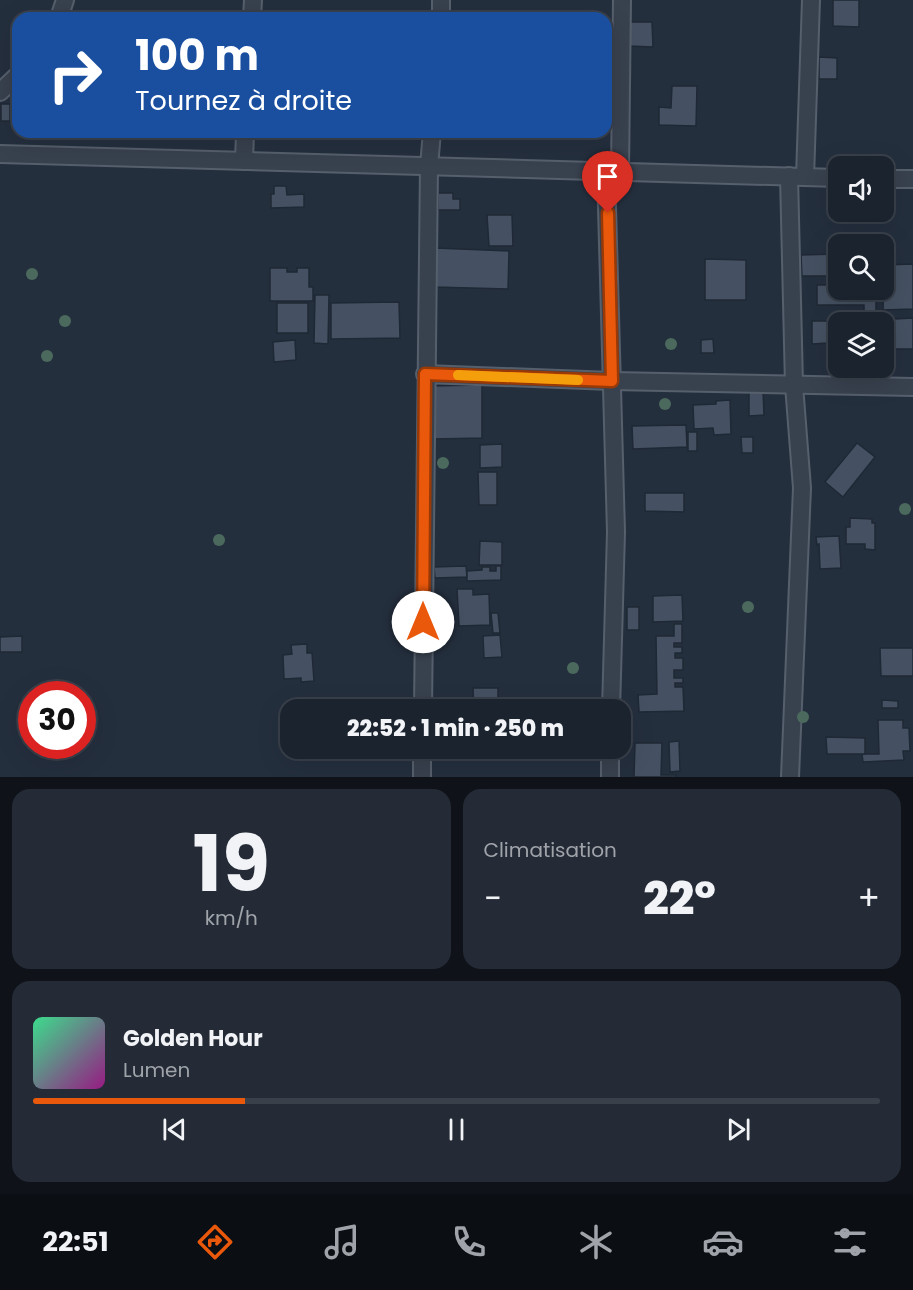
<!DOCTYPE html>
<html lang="fr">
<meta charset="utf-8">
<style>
body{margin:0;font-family:Poppins,sans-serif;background:#242b36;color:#f1f3f6;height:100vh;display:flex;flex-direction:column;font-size:22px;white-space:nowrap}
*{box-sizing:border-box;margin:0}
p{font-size:20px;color:#a0a4aa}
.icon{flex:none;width:33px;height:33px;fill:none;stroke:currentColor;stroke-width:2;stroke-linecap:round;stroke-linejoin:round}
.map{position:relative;height:777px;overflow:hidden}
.drawer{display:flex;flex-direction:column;gap:12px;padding:12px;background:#0f1319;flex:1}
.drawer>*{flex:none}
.banner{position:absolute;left:12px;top:12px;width:600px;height:126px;border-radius:18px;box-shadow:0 6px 24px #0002,0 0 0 2px #39404a;background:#1a4fa0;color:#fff;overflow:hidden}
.fabs{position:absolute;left:828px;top:156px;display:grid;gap:12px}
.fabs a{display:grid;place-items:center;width:66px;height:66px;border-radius:12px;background:#1b232e;box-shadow:0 6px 24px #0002,0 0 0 2px #39404a;font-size:30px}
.speed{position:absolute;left:18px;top:681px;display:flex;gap:12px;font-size:30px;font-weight:700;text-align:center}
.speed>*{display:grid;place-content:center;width:78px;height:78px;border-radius:50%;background:#1b232e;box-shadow:0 6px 24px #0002,0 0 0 2px #39404a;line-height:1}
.speed .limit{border:9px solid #d22;background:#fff;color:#111}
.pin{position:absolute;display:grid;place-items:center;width:51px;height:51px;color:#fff;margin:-62px -26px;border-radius:50% 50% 50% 0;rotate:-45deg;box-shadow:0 0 6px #0007}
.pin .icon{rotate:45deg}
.me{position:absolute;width:66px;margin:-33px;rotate:0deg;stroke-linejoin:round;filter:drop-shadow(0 0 4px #0008)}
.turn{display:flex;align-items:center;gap:21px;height:126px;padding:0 24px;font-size:27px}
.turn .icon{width:78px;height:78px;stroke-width:2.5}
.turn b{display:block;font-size:42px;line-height:51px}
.big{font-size:45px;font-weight:800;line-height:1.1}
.drawer .card{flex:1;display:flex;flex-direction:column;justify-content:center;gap:9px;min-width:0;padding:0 21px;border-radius:18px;background:#242b36}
.drawer .dial{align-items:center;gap:0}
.dial b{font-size:78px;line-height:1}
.song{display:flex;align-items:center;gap:18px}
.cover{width:72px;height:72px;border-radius:9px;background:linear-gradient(135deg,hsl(150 70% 55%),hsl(310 70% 35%))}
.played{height:6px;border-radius:3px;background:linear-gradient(90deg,#ea580c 25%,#39404a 25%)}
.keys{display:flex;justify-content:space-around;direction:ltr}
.heat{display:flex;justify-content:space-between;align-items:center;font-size:33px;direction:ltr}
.drawer .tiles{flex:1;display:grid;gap:12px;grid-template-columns:1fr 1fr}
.card:last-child{grid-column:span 2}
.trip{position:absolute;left:280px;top:699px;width:351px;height:60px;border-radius:18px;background:#1b232e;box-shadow:0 6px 24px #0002,0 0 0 2px #39404a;font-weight:800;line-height:60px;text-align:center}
.tab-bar{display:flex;height:96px;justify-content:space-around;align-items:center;background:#0b0e12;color:#a0a4aa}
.tab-bar .icon{width:42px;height:42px}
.tab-bar .active{color:#ea580c}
.tab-bar b{font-size:27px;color:#f1f3f6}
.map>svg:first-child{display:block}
</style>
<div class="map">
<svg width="913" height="777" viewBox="0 0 913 777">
<rect width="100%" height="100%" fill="#242f3e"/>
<g fill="#455162" stroke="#1f2835" stroke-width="1.5">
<path d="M833 0H859V27L833 26Z"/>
<path d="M630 22H652L653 47 630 46Z"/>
<path d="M819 57 837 58V79H819Z"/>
<path d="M672 86H697L696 126 659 125V107L671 108Z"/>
<rect x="1" y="104" width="9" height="17"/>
<path d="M274 186H286L287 195 304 194V207L271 208V194H274Z"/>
<path d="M438 193H453V199H460V210H438Z"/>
<path d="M487 215H512L513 246H489Z"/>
<path d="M435 248 509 251 508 289 434 287Z"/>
<path d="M835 254V276H802L801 255Z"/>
<path d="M705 259 746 260V300H705Z"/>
<path d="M913 264V309L883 310 884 265Z"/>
<path d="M270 268H287V272H297V268H309V287H313V301H270Z"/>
<path d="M817 285H838V290H876V316H864V305H817Z"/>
<path d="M315 295H329L328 344 314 343Z"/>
<path d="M399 302 400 338 331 339V303Z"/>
<rect x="277" y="303" width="31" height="30"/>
<path d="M854 311 855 322H844V312Z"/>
<path d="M913 318V349H895L894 319Z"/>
<path d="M812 321H827L828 343 812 344Z"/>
<path d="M713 339 714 353H701V340Z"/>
<path d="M295 340 296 360 274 362 273 342Z"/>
<path d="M482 385V438L432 439 431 386Z"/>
<path d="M749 391H763L764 415 749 416Z"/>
<path d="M730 400 731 434 714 435 713 428 694 429 693 405 716 404V401Z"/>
<path d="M686 425 687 447 633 449 632 426Z"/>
<rect x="688" y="432" width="9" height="19"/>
<path d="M741 437H753V453H742Z"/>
<path d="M857 443 875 457 843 497 825 482Z"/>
<path d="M502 444V467L480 468V445Z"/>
<path d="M478 472H497V505H479Z"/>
<path d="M645 493H684V512L645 511Z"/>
<path d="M850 518 872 519V523H875V550L865 549V544H846V527H850Z"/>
<path d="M839 536 841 568 820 569 819 544 817 545 816 537Z"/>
<path d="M480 541 502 542V565H479Z"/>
<path d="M466 566 467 577 435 578 434 567Z"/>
<path d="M496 566H501V580L467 581V571L482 570V567H490V571H496Z"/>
<path d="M457 589H473V595L489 594 490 625 459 626Z"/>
<path d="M682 595 683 621 653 622V596Z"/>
<rect x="627" y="607" width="12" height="23"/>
<path d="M491 613H498L500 633H493Z"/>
<path d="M449 616 450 628H429V617Z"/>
<path d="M674 624H682V643H674V647H682V653H675V658H683V670H674V678H683V683H675V687H683L684 711 639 712 638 695 657 694 656 636H674Z"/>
<path d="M500 635 502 657 484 658 483 636Z"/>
<path d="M22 636V652H0V637Z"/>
<path d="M307 644V653H312L314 681 301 682V678L284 679 283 655 292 654 291 645Z"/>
<path d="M880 648H913V676H881Z"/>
<path d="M473 688H498V710H474Z"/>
<path d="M882 700 898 701V708H882Z"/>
<path d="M878 720H903V728H909L910 751H903L904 760 863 762 862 754H879Z"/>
<path d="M826 737 865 738V754H827Z"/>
<path d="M679 741 680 771 670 772 669 742Z"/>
<path d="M635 743H662L661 775H676V777H634Z"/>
</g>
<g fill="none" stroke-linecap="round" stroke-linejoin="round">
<g stroke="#565f6c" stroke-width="20">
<g id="minor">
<path d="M59 18 65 0"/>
<path d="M252 18 253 0"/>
<path d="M441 18V0"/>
<path d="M0 92 18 75"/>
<path d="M0 154 838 178"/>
<path d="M244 161 245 132"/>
<path d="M606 171 616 532 611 710"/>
<path d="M620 171 622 0"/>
<path d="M789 176 794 385 802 488 790 777"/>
<path d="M805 177 811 0"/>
<path d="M884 179H913"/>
<path d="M425 374 612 381 913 387"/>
<path d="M423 710 429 166 432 132"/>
<path d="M422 777V748"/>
<path d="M610 777V748"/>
</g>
</g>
<use href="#minor" stroke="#38414e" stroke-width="16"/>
</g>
<g fill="#4b6a5d">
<circle cx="32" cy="274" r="6"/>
<circle cx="65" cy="321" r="6"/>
<circle cx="671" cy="344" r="6"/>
<circle cx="47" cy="356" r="6"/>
<circle cx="665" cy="404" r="6"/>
<circle cx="443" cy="463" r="6"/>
<circle cx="905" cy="509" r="6"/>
<circle cx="219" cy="540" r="6"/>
<circle cx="748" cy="607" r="6"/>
<circle cx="573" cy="668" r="6"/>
<circle cx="803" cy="717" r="6"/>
<circle cx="488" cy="755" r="6"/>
</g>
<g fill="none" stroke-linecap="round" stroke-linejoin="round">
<g stroke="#983908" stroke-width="15">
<path id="route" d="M423 622 425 374 612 381 608 213"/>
</g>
<use href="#route" stroke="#ea580c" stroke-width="10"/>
<path stroke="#f59e0b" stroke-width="10" d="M458 375 578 380"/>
</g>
</svg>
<div class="fabs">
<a><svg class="icon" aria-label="sound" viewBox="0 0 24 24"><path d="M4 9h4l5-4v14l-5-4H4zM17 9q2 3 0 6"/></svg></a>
<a><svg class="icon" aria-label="search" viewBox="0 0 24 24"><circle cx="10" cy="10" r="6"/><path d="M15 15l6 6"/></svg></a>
<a><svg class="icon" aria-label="layers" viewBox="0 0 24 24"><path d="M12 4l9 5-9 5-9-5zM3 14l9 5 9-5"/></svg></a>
</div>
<div class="speed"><div class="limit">30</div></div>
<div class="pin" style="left:608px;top:213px;background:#d93025"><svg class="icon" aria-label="arrive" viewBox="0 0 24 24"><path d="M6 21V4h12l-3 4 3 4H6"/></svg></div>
<svg class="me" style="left:423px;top:622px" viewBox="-20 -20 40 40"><circle r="19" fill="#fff"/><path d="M0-13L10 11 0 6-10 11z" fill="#ea580c"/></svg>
<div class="trip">22:52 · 1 min · 250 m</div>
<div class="banner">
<div class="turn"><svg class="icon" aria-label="right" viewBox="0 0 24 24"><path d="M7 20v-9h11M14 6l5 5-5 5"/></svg><div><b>100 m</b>Tournez à droite</div></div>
</div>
</div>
<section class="drawer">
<div class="tiles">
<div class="card dial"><b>19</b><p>km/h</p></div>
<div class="card"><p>Climatisation</p>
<div class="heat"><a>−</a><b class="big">22°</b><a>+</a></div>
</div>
<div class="card">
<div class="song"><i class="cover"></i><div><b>Golden Hour</b><p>Lumen</p></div></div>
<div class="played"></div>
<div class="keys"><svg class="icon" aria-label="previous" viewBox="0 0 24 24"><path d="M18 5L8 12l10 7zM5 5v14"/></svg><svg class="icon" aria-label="pause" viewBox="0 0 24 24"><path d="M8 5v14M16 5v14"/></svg><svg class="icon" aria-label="next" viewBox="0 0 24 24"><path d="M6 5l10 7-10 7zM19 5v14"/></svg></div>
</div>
</div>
</section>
<nav class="tab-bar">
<b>22:51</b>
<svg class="icon active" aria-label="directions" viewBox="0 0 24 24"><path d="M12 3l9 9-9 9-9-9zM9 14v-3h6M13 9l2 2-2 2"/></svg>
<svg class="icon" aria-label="music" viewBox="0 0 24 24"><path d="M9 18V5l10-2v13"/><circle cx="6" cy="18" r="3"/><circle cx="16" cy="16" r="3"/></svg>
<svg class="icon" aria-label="phone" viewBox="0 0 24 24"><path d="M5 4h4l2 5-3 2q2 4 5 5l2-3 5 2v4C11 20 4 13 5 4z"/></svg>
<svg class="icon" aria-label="climate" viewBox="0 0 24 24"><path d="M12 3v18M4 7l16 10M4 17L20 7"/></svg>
<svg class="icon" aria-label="car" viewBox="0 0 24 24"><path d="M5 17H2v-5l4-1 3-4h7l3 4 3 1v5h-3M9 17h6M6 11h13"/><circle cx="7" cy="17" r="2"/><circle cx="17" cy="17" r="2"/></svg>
<svg class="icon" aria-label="filters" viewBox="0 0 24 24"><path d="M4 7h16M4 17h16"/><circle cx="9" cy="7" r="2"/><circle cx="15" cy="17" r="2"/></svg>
</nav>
